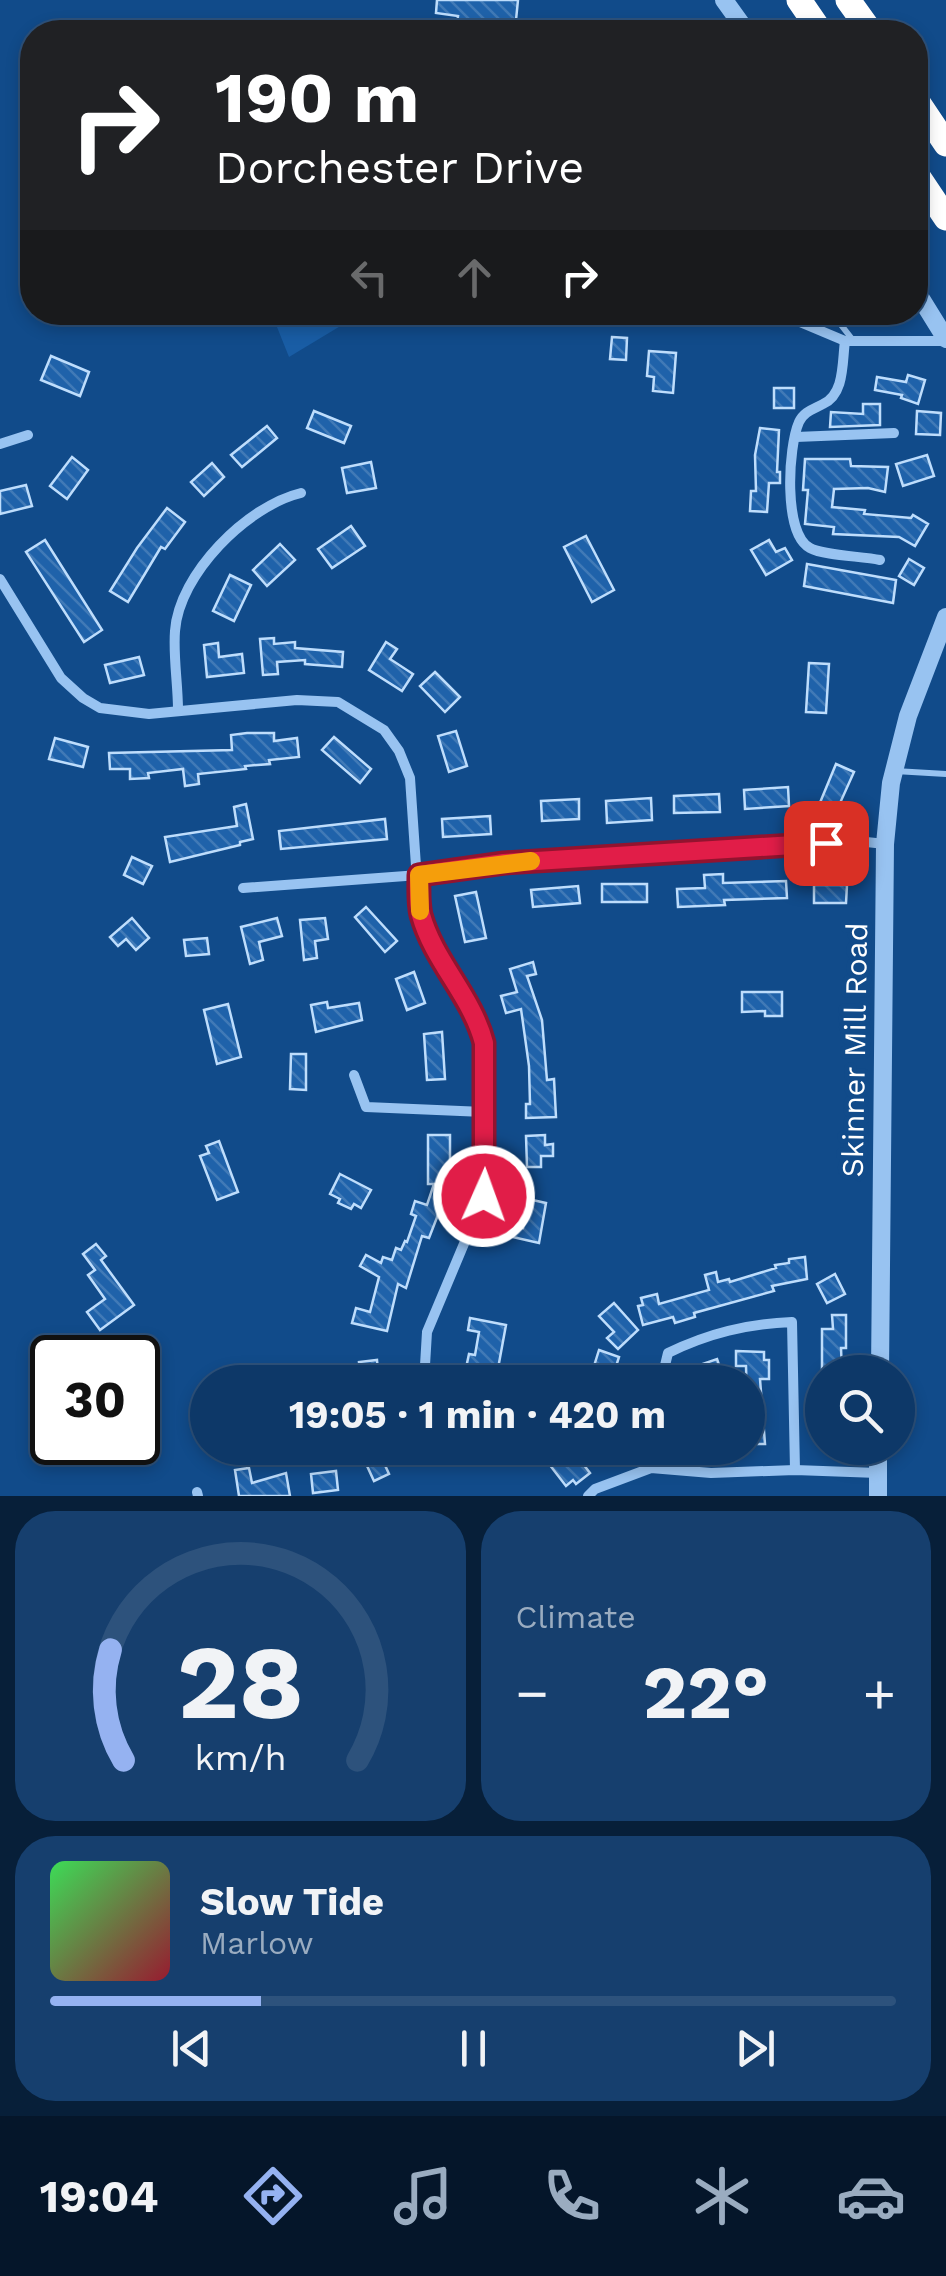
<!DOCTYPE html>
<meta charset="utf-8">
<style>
body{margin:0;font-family:"Work Sans",sans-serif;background:#163f6e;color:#f1f3f6;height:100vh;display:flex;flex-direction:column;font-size:38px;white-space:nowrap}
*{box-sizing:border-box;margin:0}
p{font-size:32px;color:#9aacc0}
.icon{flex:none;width:55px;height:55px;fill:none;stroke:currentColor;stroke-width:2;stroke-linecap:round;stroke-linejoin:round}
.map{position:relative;height:1496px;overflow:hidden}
.sheet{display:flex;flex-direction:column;gap:15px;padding:15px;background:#071f39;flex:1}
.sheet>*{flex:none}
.guide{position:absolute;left:20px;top:20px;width:908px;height:305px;border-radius:40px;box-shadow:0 5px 15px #0003,0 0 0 2px #2d527c;background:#202124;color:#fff;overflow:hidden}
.tools{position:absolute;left:805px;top:1355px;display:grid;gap:20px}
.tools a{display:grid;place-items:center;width:110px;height:110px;border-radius:50%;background:#0d3868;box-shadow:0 5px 15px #0003,0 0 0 2px #2d527c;font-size:50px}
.speed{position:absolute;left:30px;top:1335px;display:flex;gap:20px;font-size:50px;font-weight:700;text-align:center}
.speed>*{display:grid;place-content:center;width:130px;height:130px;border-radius:50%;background:#0d3868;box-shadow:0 5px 15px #0003,0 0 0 2px #2d527c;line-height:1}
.speed .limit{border:5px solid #111;border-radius:15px;background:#fff;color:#111}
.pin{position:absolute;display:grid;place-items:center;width:85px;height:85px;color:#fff;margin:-42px;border-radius:20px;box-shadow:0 5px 15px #0006}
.me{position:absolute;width:110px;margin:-55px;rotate:2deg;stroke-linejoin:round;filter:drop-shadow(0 0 8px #0008)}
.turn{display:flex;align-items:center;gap:35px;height:210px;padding:0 30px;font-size:45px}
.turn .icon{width:130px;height:130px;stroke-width:2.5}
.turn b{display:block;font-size:70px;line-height:85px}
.lanes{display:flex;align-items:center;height:95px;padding:0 30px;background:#0003;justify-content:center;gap:50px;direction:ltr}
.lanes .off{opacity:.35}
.big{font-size:75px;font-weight:700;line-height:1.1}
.sheet .card{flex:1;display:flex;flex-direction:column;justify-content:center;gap:15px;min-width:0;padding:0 35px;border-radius:40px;background:#163f6e}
.sheet .dial{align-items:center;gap:0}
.dial svg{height:260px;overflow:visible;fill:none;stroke:#2d527c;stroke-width:7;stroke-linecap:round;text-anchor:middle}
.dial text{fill:#f1f3f6;stroke:none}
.song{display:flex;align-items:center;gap:30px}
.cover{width:120px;height:120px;border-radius:15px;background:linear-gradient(135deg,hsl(130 70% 55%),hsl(350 70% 35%))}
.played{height:10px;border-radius:5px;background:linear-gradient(90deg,#95b2f1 25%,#2d527c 25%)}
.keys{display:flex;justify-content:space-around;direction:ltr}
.heat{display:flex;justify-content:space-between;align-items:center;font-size:55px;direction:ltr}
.sheet .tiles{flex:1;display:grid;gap:15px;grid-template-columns:1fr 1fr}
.card:last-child{grid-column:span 2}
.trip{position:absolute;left:190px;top:1365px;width:575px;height:100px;border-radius:50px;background:#0d3868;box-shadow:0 5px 15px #0003,0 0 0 2px #2d527c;font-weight:700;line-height:100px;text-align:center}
.dock{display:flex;height:160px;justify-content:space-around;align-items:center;background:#05162a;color:#9aacc0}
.dock .icon{width:70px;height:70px}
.dock .selected{color:#95b2f1}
.dock b{font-size:45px;color:#f1f3f6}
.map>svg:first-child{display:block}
</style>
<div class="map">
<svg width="946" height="1496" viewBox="0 0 946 1496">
<defs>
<pattern id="building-back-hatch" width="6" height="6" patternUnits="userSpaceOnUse" patternTransform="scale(2.5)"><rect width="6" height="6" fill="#1f62aa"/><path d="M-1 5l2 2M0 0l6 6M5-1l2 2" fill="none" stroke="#417ab7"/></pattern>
</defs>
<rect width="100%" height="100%" fill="#114b8a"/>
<path fill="#195da5" d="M271 312H362V313L289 357Z"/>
<g fill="url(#building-back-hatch)" stroke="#beddfc" stroke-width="2.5">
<path d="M437 0H518L515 30 457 24 458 16 436 13Z"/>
<path d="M612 337 627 338 626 360 610 359Z"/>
<path d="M649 351 676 353 673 393 653 391 654 377 647 376Z"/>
<path d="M51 356 89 372 80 396 41 380Z"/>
<path d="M908 375 925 380 918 404 901 398 902 395 875 390 877 377 906 382Z"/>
<rect x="774" y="388" width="20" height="20"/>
<path d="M863 404H880V425L830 427 831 412 863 414Z"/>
<path d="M314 411 351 426 344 443 307 428Z"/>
<path d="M917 411 941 413 940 435 916 434Z"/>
<path d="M267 426 277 438 242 467 231 455Z"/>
<path d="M760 428 779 430 777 472H780V483H769L767 512 750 511 751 491H756L755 455Z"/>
<path d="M927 455 934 476 903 486 896 464Z"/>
<path d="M72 457 88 470 67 499 50 486Z"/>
<path d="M805 459H850L851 466 888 467 885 492 868 488 834 489 832 507 865 510 864 514 911 518 913 515 928 524 915 546 899 537 833 534 834 527 805 524 808 490H803Z"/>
<path d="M371 462 376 488 347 493 342 468Z"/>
<path d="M212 463 224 477 204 496 191 482Z"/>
<path d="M26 485 32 506 0 514V491Z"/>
<path d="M167 508 185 522 165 549 161 547 128 602 110 591 137 548Z"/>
<path d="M351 526 365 546 332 568 318 549Z"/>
<path d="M586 536 614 590 592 602 564 547Z"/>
<path d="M45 540 102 630 84 642 26 552Z"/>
<path d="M769 540 776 552 785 548 792 560 766 575 751 550Z"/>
<path d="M280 544 295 560 267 586 253 570Z"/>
<path d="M909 559 924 568 914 585 899 576Z"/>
<path d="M807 564 896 580 893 603 804 586Z"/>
<path d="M230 575 251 585 234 621 213 611Z"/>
<path d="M274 638V644L295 642V648L343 652 342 667 305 664V660L277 662 278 674 263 675 260 639Z"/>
<path d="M386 642 397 649 390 659 413 674 402 691 369 670Z"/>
<path d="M218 643 219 657 242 654 244 673 207 677 204 645Z"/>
<path d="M139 657 144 675 110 683 105 665Z"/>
<path d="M809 663 829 664 826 713 806 712Z"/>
<path d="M435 672 460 697 445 712 420 686Z"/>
<path d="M456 731 467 766 449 772 438 736Z"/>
<path d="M247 733H274V741L297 738 299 757 269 760 270 764 245 766 246 769 198 774 199 784 185 786 183 769 148 773 149 778 130 779V769H110L109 753 232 750 231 735Z"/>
<path d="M334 737 371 769 360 783 322 750Z"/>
<path d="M55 738 88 747 83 767 49 759Z"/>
<path d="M836 764 854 772 836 812 819 805Z"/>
<path d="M788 787 789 806 745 809 744 790Z"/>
<path d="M719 794 720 812 674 813V796Z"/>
<path d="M651 798 652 820 607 823 606 801Z"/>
<path d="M579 799V819L542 821 541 801Z"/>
<path d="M246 804 253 839 240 842V845L170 862 165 837 237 826 234 807Z"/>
<path d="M490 816 491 834 443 837 442 819Z"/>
<path d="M385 819 387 839 281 849 279 831Z"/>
<path d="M132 857 152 866 143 884 124 875Z"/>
<path d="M723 874V883L786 881 787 898 724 900 725 905 678 907 677 889 705 888 704 875Z"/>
<rect x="602" y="884" width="45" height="18"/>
<path d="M814 885H847L846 903H814Z"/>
<path d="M578 886 580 903 533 907 531 890Z"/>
<path d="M476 892 486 938 465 942 455 896Z"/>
<path d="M366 907 397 941 385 952 355 917Z"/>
<path d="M132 918 149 938 136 950 126 939 118 946 110 937Z"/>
<path d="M277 918 282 936 259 942 263 960 250 964 241 927Z"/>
<path d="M325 918 328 939 315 941 317 958 304 960 300 920Z"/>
<path d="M207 938 209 954 186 956 184 940Z"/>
<path d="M533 962 536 974 527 976 542 1020 547 1080 554 1079 556 1117 526 1118V1104H530L529 1066 521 1009 506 1013 501 996 517 992 510 969Z"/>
<path d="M414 972 425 1003 407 1010 396 979Z"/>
<path d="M742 992H782V1016H765V1011L742 1012Z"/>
<path d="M327 1002 328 1008 359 1003 362 1020 316 1032 311 1005Z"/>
<path d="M228 1004 241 1057 217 1064 204 1010Z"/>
<path d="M442 1032 445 1079 427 1080 424 1034Z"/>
<path d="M291 1054H306V1090L290 1089Z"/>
<path d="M428 1135H450V1184L429 1238 422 1236 406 1288 398 1284 387 1331 352 1323 356 1308 370 1312 379 1277 360 1266 366 1255 381 1263 383 1257 392 1260 396 1248 401 1250 405 1241 407 1242 416 1216 411 1214 415 1201 427 1205 434 1184H428Z"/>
<path d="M545 1135V1145L553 1144V1156H541V1167H527L526 1136Z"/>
<path d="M219 1141 238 1192 217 1200 200 1156 209 1153 206 1146Z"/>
<path d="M340 1174 371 1190 361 1208 354 1204 351 1209 338 1203 340 1199 330 1194Z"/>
<path d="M528 1199 546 1203 539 1243 508 1236 510 1226 523 1228Z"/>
<path d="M96 1244 106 1256 101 1260 134 1305 100 1330 87 1312 105 1299 88 1275 95 1270 83 1254Z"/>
<path d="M805 1257 807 1279 772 1286 774 1291 694 1313 695 1317 675 1323 673 1317 643 1325 638 1306 643 1305 641 1298 657 1294 659 1304 709 1290 705 1275 716 1272 718 1282 729 1279 730 1282 776 1268 775 1265 789 1263V1259Z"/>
<path d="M835 1274 845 1294 827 1303 817 1284Z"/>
<path d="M614 1303 638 1330 618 1349 607 1338 614 1332 599 1316Z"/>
<path d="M832 1315H846V1348H841L842 1372H822V1329H833Z"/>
<path d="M470 1318 506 1325 497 1374 466 1368 469 1354 475 1355 479 1332 468 1330Z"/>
<path d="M599 1350 619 1357 612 1379 599 1375 602 1368 594 1366Z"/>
<path d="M736 1351 764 1352V1360H769V1379H760L765 1444H748L746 1366H736Z"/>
<path d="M717 1359 723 1377 707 1382H689L685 1370Z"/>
<path d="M377 1360 379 1382H361L359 1362Z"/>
<path d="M457 1448H482L481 1461 455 1458Z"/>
<path d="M378 1450 389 1474 374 1481 363 1457Z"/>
<path d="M565 1451 572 1461 577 1456 590 1473 576 1484 573 1480 566 1486 549 1464Z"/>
<path d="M249 1468 252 1483 286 1473 290 1496H239L235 1470Z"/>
<path d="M336 1471 338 1490 313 1493 311 1474Z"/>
</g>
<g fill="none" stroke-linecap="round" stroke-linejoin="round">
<g stroke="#98c3f1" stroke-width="6">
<path d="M831 312 852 339"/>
<path d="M895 771 946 774"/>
</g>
<g stroke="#98c3f1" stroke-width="10">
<path d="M776 312 845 341H946"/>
<path d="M845 341C842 362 845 394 823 404 814 409 804 411 799 422 788 447 783 534 810 548 825 556 862 556 880 560"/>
<path d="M796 437 894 433"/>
<path d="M0 444 28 435"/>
<path d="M0 579 61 678 83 698 100 708 149 714 297 700 338 702 384 730 399 751 410 778 419 910 427 934 479 1021 485 1043 484 1196 427 1332 424 1382"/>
<path d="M178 710C178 684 173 656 175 631 179 574 247 506 301 493"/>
<path d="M243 888 419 875 504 863 857 841 885 844"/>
<path d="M354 1075 366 1107 484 1112"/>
<path d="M661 1382 668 1353C709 1333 747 1324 792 1322L795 1470"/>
<path d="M651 1468V1448"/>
<path d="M197 1492 198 1496"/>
<path d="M588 1496 595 1489 651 1468 711 1473 795 1470 878 1473"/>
</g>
<g stroke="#98c3f1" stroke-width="18">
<path d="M724 0 747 32"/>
<path d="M915 289 946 339"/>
<path d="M880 1372 885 844 891 783 908 716 946 617"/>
<path d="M878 1496V1448"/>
</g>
<g stroke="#fff" stroke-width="25">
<path d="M799 0 821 32"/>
<path d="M848 0 871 32"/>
<path d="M915 98 946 144"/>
<path d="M915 172 946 218"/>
</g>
</g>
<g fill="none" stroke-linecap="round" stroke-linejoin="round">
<g stroke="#92132f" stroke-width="25">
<path id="route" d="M484 1196V1043C472 996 434 962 421 915 418 902 419 888 419 875L504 863 826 843"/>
</g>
<use href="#route" stroke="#e11d48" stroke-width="18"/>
<path stroke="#f59e0b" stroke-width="18" d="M420 911 419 875 531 861"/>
</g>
<g text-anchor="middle" stroke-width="10" stroke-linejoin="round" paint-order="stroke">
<g font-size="30" fill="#fff" stroke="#114b8a">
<text transform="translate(855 1050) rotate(-89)" y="10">Skinner Mill Road</text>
</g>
</g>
</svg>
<div class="tools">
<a><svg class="icon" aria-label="search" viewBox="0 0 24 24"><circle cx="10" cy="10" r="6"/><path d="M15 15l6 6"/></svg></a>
</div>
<div class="speed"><div class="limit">30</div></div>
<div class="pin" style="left:826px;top:843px;background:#d93025"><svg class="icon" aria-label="arrive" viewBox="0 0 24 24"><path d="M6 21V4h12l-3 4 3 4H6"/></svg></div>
<svg class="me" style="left:484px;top:1196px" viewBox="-20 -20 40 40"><circle r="17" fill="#e11d48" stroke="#fff" stroke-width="3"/><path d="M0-11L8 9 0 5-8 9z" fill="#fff"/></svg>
<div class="trip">19:05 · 1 min · 420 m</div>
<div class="guide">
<div class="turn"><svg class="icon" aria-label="right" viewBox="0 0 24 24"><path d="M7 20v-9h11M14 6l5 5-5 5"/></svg><div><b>190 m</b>Dorchester Drive</div></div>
<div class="lanes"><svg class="icon off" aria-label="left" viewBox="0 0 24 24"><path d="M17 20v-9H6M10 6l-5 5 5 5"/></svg><svg class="icon off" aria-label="ahead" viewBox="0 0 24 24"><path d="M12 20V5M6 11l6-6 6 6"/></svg><svg class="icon" aria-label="right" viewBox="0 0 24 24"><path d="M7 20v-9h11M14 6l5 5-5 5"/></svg></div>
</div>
</div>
<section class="sheet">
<div class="tiles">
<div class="card dial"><svg viewBox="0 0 100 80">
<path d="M14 69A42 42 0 1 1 86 69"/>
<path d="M14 69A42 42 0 0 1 10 35" stroke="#95b2f1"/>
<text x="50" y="56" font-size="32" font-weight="700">28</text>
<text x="50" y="72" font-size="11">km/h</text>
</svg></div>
<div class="card"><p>Climate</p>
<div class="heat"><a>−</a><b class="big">22°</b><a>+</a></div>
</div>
<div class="card">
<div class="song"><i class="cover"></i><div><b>Slow Tide</b><p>Marlow</p></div></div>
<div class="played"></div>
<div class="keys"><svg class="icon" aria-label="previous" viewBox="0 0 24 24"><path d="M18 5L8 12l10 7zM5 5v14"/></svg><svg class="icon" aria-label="pause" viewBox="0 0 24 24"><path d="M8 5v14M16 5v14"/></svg><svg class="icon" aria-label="next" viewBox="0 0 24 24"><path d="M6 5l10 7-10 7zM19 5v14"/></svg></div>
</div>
</div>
</section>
<nav class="dock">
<b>19:04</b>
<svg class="icon selected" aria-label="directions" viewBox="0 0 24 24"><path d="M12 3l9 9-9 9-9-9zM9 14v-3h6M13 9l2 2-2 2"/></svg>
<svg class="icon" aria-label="music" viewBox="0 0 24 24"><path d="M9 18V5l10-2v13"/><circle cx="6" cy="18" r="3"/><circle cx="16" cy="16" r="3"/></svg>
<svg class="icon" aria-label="phone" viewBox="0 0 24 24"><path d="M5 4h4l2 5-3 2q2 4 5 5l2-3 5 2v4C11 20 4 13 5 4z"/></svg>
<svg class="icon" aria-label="climate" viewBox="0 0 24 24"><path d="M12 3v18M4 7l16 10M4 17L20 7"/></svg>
<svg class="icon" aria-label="car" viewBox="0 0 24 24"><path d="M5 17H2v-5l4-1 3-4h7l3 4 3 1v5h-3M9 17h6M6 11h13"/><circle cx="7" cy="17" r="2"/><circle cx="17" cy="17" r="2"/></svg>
</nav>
